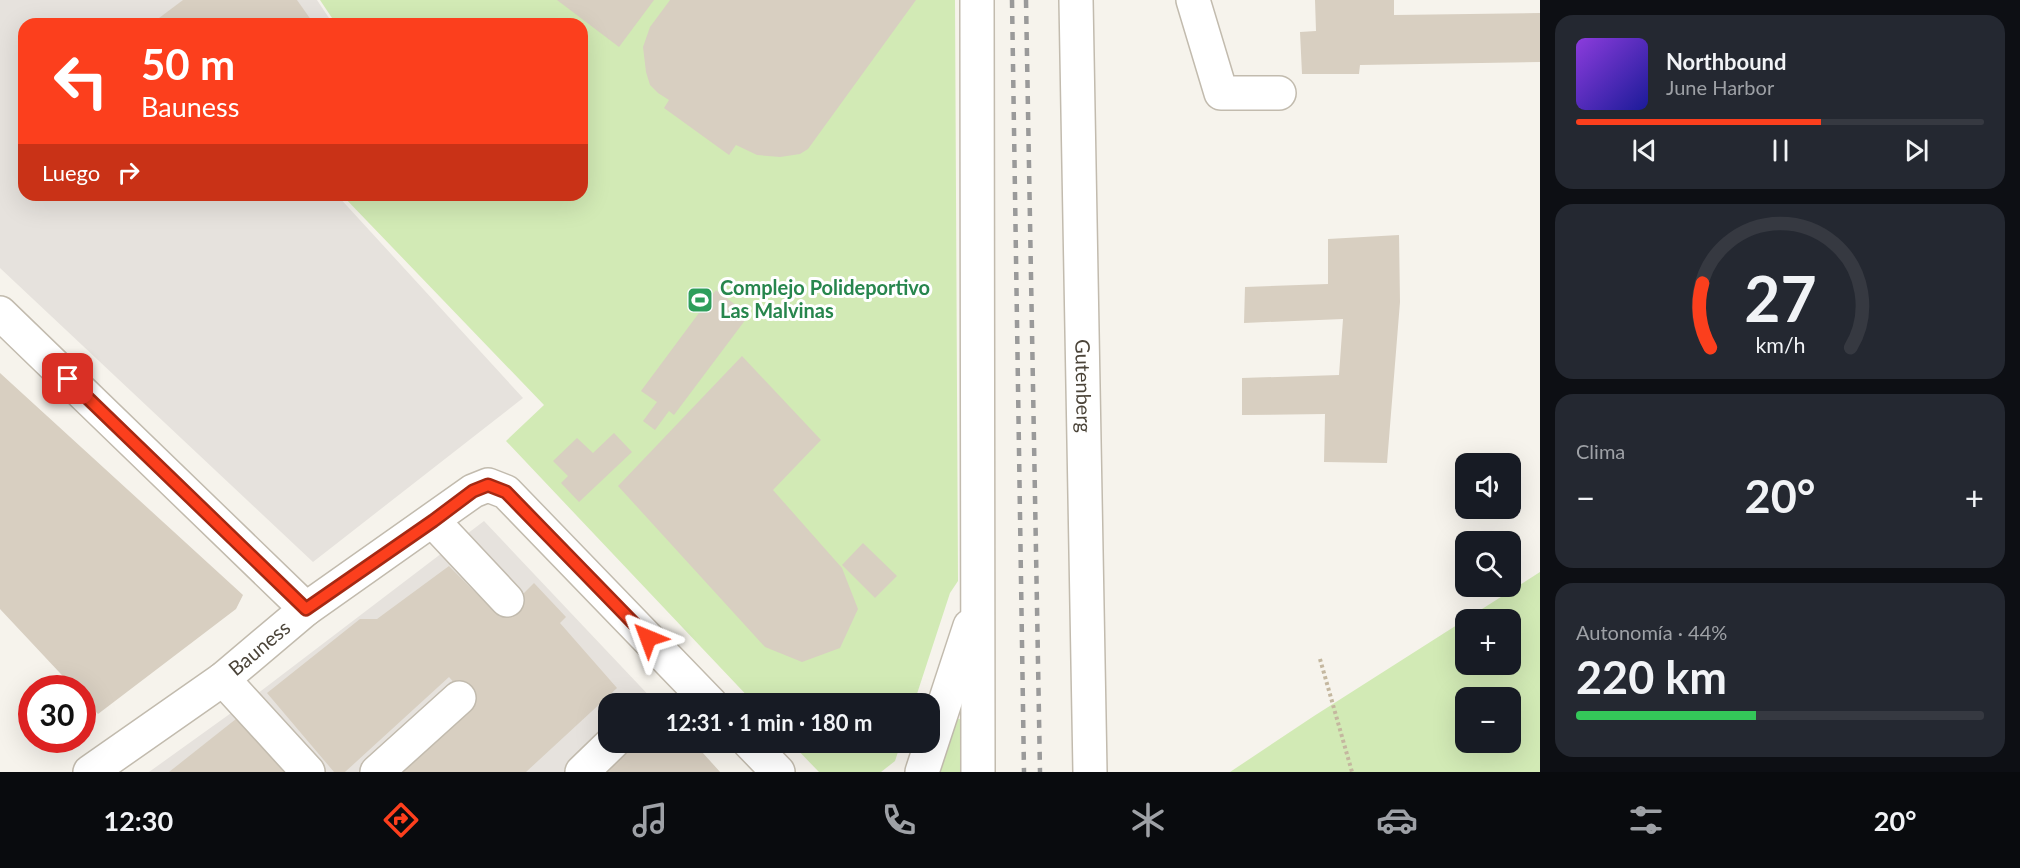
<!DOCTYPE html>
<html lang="es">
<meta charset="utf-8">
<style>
body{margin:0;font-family:Lato,sans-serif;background:#242831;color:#f1f3f6;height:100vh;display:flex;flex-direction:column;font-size:22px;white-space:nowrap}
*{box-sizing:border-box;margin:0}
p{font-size:20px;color:#9ea1a6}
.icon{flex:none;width:33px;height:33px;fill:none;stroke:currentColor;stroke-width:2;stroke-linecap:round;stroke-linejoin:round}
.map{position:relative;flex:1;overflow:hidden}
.side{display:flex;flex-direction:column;gap:15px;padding:15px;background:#0d0f14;width:480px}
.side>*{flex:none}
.top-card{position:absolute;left:18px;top:18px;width:570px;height:183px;border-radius:18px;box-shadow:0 6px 24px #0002;background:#fc3f1d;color:#fff;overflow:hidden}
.fabs{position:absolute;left:1455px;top:453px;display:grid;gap:12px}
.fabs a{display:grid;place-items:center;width:66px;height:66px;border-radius:12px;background:#171b24;box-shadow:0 6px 24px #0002;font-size:30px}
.speed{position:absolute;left:18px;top:675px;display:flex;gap:12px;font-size:30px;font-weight:700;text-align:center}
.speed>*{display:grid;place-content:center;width:78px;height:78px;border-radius:50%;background:#171b24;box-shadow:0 6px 24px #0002;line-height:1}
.speed .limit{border:9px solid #d22;background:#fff;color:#111}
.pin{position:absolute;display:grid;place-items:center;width:51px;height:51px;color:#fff;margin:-26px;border-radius:12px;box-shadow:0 3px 9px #0006}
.me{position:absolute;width:66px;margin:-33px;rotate:316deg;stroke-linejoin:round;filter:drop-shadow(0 0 4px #0008)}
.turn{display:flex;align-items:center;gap:21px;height:126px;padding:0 24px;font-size:27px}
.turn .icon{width:78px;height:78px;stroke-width:2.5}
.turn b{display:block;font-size:42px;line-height:51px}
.then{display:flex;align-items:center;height:57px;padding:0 24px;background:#0003;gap:12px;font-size:22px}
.big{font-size:45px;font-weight:700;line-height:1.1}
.side .tile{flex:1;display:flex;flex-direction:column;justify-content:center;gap:9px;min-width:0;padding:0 21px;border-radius:18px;background:#242831}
.side .dial{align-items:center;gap:0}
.dial svg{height:156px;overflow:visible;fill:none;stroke:#363941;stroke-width:7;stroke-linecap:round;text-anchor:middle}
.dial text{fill:#f1f3f6;stroke:none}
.song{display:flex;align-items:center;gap:18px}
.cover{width:72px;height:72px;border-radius:9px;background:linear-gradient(135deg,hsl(270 70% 55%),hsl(240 70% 35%))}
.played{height:6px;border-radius:3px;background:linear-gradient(90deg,#fc3f1d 60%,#363941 60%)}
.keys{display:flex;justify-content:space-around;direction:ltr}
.heat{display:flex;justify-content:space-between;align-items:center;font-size:33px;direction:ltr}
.charge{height:9px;border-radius:4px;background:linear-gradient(90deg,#34c759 44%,#363941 0)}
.trip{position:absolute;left:598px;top:693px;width:342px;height:60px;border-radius:18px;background:#171b24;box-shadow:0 6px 24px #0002;font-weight:700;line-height:60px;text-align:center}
.dock{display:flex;height:96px;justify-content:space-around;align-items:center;background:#090b0e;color:#9ea1a6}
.dock .icon{width:42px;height:42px}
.dock .on{color:#fc3f1d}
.dock b{font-size:27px;color:#f1f3f6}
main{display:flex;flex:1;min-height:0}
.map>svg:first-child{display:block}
</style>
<main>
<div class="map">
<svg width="1540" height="772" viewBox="0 0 1540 772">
<rect width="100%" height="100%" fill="#f6f3ec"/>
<g fill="#e6e2dd">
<path d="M0 0H317L333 24H24V195H337L523 398 313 562 0 268Z"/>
<path d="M484 521 656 703 609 704V742L693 743 720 772H149L245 703Z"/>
</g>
<g fill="#d2eab5" fill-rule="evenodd">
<path d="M320 0H955L958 581 950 593 914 703H754L506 441 544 405 342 195H582V24H336Z"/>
<path d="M1540 572V772H1230L1314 716ZM1466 620H1510V664H1466ZM1466 698H1510V742H1466Z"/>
<path d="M955 718 963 720 967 772H934Z"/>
<path d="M791 743H901L895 761 881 772H819Z"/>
</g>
<g fill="#d8cfc1">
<path d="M183 0H297L314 24H151Z"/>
<path d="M557 0H654L619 47Z"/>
<path d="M670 0H916L808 149 800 154 780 157 757 155 736 145 729 155 664 108 669 100 658 93 650 85 646 72 643 47 650 27Z"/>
<path d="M1315 0H1394V15L1540 13V62L1360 65 1359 74H1302L1300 32 1316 31Z"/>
<path d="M1399 235 1400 302 1387 463 1324 462 1325 414 1242 415V378L1339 375 1343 319 1244 323 1245 287 1328 284V239Z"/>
<path d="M716 290 749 315 674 415 669 411 655 430 643 421 657 402 641 391Z"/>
<path d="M742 356 821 440 773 490 842 568 858 609 840 648 802 662 765 647 618 486Z"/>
<path d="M0 373 243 595 236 609 98 714 82 698V688H74L0 609Z"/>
<path d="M614 433 632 452 579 502 561 483 568 476 553 461 577 438 593 453Z"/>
<path d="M863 543 897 576 875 598 842 565Z"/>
<path d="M449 566 500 617 534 583 566 617 560 623 617 688 526 772H393L471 702 449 677 345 772H334L267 693 360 619H377Z"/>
<path d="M241 715 291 772H169Z"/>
<path d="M633 742H693L720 772H600Z"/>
</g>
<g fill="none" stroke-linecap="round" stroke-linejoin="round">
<g stroke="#c2bbae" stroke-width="36">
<g id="minor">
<path d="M977 0 978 772"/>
<path id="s1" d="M1076 0 1090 772"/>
<path d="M1193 0 1221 93H1279"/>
<path d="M0 313 306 609"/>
<path d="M433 521 507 600"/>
<path d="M223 679 308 772"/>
<path d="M749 742 778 772"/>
<path id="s2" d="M90 772 223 679 306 609 473 491 488 485 506 492 711 704"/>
<path d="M377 772 459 698"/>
<path d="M582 772 613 742"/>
<path d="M922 772 970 626"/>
</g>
</g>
<path stroke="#c4b79f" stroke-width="4" stroke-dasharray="3 3" stroke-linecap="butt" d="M1320 659 1352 772"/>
<use href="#minor" stroke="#fff" stroke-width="33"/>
<g stroke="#9a9a9a" stroke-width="4.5" stroke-dasharray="8 8" stroke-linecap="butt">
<path d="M1012 0 1024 772"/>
<path d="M1026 0 1040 772"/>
</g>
</g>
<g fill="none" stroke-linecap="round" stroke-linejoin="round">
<g stroke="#a42913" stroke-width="15">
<path id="route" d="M68 379 306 609 433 521 473 491 488 485 506 492 648 638"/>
</g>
<use href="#route" stroke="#fc3f1d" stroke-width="10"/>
</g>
<defs>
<g id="stadium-square" transform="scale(1.35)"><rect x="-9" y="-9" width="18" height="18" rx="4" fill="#2e9e5b" stroke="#fff"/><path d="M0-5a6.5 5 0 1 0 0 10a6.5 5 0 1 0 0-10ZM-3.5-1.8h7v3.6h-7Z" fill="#fff"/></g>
</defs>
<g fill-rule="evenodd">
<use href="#stadium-square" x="700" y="300"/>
</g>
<g text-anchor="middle" stroke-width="6" stroke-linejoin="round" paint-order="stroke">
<g font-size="20" font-weight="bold" fill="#27864d" stroke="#fff" text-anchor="start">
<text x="720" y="295">Complejo Polideportivo<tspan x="720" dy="23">Las Malvinas</tspan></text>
</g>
<g font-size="20" fill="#4b4439" stroke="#fff">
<text dy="7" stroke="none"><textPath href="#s1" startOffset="386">Gutenberg</textPath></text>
<text dy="7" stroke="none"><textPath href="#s2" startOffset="210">Bauness</textPath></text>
</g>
</g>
</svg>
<div class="fabs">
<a><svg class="icon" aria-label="sound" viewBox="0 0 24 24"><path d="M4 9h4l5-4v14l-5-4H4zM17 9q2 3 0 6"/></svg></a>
<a><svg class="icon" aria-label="search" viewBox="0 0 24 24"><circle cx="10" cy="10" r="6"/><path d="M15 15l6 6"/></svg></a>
<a>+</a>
<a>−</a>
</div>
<div class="speed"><div class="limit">30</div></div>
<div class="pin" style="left:68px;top:379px;background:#d93025"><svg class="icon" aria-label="arrive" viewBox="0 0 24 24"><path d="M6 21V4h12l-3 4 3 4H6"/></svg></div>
<svg class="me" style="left:648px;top:638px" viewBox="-20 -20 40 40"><path d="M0-17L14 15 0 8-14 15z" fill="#fc3f1d" stroke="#fff" stroke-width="4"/></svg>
<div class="trip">12:31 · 1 min · 180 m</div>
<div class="top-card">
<div class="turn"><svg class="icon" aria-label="left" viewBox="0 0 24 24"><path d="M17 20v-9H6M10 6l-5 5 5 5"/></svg><div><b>50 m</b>Bauness</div></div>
<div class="then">Luego<svg class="icon" aria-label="right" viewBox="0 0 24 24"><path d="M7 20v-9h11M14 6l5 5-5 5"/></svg></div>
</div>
</div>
<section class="side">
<div class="tile">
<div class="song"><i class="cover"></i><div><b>Northbound</b><p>June Harbor</p></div></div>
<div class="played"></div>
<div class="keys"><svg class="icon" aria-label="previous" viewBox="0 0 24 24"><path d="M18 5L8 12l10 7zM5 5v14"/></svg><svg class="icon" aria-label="pause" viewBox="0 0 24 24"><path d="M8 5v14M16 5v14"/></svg><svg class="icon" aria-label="next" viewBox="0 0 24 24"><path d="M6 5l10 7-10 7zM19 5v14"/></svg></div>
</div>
<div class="tile dial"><svg viewBox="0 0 100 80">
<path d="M14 69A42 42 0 1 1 86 69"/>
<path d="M14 69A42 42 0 0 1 10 36" stroke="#fc3f1d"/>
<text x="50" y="56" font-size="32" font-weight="700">27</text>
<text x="50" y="72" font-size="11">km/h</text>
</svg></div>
<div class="tile"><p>Clima</p>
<div class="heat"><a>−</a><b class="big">20°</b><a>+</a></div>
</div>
<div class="tile"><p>Autonomía · 44%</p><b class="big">220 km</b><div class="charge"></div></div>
</section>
</main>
<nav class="dock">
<b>12:30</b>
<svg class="icon on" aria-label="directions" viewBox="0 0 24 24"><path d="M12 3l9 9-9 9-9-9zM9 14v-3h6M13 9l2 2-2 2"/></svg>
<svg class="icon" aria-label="music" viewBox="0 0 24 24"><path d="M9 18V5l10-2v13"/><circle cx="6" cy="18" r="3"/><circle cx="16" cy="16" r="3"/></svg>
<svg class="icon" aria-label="phone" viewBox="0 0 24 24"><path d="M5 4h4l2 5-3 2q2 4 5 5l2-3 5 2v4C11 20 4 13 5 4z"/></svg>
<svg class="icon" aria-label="climate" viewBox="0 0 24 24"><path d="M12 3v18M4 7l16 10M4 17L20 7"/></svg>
<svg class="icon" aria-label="car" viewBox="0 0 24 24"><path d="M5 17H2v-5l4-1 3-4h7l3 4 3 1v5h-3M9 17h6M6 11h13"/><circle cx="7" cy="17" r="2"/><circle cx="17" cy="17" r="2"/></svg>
<svg class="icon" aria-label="filters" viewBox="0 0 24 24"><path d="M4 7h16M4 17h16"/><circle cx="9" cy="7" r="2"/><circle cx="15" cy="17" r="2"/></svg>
<b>20°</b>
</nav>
